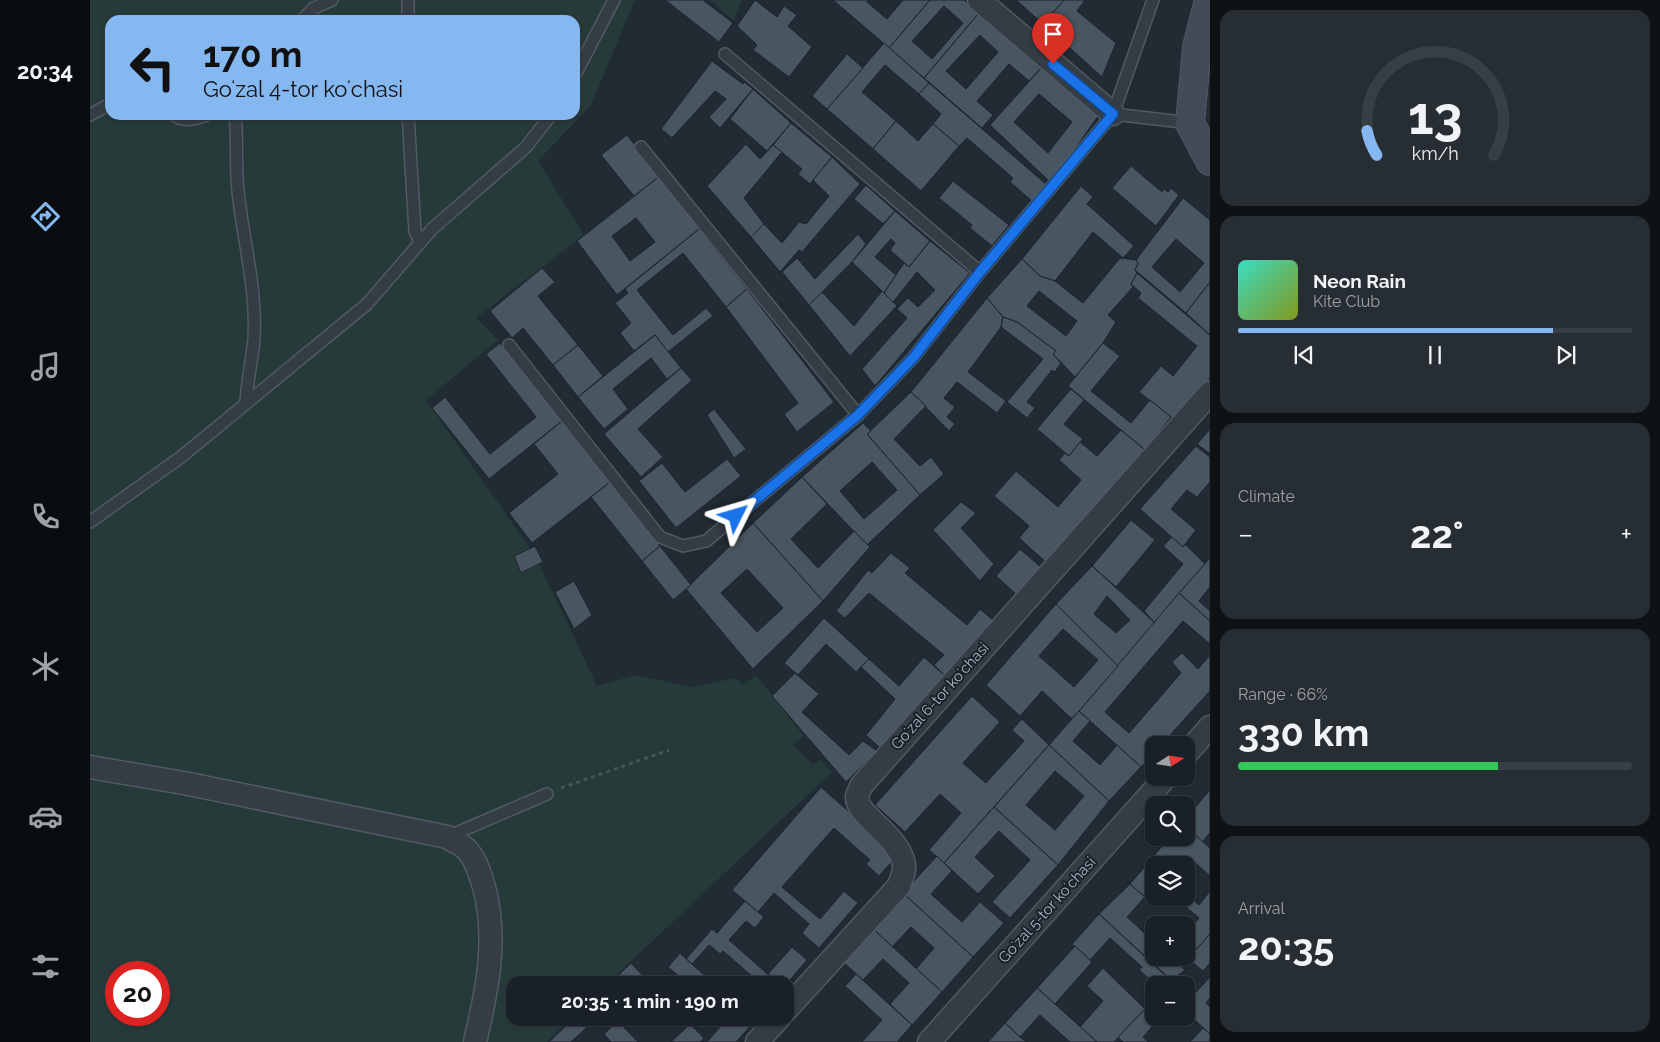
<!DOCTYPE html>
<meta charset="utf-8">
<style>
body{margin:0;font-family:Raleway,sans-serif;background:#262d33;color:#f1f3f6;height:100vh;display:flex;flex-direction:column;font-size:19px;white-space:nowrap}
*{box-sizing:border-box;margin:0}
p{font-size:16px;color:#9fa3a7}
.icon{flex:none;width:28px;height:28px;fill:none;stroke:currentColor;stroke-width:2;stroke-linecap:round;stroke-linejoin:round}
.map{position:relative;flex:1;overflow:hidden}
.side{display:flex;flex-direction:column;gap:10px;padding:10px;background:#0e1215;width:450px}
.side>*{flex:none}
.top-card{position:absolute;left:15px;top:15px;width:475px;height:105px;border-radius:15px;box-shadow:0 1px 4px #0004,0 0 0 1px #373e44;background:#85b7f0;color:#111;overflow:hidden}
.needle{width:32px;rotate:78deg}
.tools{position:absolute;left:1055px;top:736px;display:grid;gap:10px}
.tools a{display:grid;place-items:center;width:50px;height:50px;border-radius:10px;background:#192027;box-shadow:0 1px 4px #0004,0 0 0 1px #373e44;font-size:25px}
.speed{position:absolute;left:15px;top:961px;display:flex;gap:10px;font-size:25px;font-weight:700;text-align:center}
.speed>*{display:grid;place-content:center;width:65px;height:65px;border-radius:50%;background:#192027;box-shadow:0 1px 4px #0004,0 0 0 1px #373e44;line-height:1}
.speed .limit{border:8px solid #d22;background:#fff;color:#111}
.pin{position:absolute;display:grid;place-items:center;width:42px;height:42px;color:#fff;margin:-51px -21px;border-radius:50% 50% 50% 0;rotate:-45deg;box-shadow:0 0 5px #0007}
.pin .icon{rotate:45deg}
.me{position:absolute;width:55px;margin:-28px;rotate:50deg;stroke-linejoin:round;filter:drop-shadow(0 0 4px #0008)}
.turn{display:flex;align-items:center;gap:18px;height:105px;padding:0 15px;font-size:22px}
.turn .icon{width:65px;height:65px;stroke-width:2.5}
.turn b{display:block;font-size:35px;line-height:42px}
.big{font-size:38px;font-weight:700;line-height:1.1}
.side .widget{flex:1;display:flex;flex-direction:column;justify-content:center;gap:8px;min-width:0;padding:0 18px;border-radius:15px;background:#262d33}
.side .dial{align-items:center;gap:0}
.dial svg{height:130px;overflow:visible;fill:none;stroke:#373e44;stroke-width:7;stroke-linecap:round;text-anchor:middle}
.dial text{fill:#f1f3f6;stroke:none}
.song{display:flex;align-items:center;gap:15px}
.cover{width:60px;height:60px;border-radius:8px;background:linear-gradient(135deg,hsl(170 70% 55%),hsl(70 70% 35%))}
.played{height:5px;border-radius:2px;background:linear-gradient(90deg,#85b7f0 80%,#373e44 80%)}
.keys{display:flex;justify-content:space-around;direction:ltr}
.heat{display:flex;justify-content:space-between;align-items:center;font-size:28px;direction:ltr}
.charge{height:8px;border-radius:4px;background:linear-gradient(90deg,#34c759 66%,#373e44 0)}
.trip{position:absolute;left:416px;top:976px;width:288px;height:50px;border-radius:15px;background:#192027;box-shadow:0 1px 4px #0004,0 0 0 1px #373e44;font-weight:700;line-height:50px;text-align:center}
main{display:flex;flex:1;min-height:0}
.tabs{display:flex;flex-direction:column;width:90px;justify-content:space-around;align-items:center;background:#0a0d10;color:#9fa3a7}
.tabs .icon{width:35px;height:35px}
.tabs .current{color:#85b7f0}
.tabs b{font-size:22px;color:#f1f3f6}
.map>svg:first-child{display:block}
</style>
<main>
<nav class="tabs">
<b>20:34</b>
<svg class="icon current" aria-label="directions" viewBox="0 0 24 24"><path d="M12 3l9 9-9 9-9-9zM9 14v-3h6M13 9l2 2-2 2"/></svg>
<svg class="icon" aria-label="music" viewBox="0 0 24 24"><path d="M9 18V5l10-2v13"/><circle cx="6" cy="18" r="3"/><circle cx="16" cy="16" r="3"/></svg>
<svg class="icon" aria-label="phone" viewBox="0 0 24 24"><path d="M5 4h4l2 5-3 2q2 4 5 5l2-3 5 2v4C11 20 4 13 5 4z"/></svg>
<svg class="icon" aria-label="climate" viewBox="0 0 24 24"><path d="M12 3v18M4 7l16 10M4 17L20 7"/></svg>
<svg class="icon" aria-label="car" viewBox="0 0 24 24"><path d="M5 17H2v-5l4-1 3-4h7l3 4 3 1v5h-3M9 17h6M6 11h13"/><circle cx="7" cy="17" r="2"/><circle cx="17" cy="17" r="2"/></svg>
<svg class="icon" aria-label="filters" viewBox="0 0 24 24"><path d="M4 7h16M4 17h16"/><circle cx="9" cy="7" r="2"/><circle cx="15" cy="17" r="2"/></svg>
</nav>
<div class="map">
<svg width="1120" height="1042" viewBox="0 0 1120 1042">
<rect width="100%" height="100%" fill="#212b34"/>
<g fill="#263a39" fill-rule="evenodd">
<path d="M0 0H545L501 105 448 161 494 235 386 318 408 340 336 400 446 557 507 686 546 675 601 687 646 678 653 685 666 675 714 736 703 744 722 764 731 760 742 772 516 985H425V1018H482L457 1042H0ZM20 20H485V115H20ZM26 972H69V1015H26Z"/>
<path d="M620 0H652L644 21Z"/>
</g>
<g fill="#495560" stroke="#1b232c" fill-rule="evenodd">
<path d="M575 0H613L643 23 629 42Z"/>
<path d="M665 0 687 17 694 6 707 15 698 26 722 47 699 77 663 50 667 45 647 26Z"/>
<path d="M743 0H779L777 2 797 19 813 0H840L799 48Z"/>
<path d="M840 0H874L889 13 834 78 799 48ZM854 6 873 23 842 59 822 41Z"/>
<path d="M926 0H974L953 24Z"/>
<path d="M974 0H995L987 11 1026 43 1012 77 953 24Z"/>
<path d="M889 13 952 67 939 81 919 64 887 101 903 115 892 128 834 78ZM890 35 908 52 876 89 856 71Z"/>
<path d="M794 43 839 83 829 94 795 65 772 92 806 121 783 149 737 109Z"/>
<path d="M757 54 773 68 737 109 722 96Z"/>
<path d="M622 61 653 84 654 82 663 89 630 128 619 117 636 99 625 91 582 138 571 129Z"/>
<path d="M952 67 1008 116 961 183 900 125ZM949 94 982 122 958 153 924 122Z"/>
<path d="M839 83 957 185 943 202 920 182 923 178 877 138 869 146 843 124 851 114 829 94Z"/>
<path d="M663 89 701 123 677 151 640 119Z"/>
<path d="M806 121 828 141 843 124 869 146 831 191 783 149Z"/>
<path d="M701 123 742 157 720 184 708 174 712 169 683 145Z"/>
<path d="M537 135 570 176 544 196 511 155Z"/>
<path d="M656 144 670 159 683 145 692 152 654 198 674 224 661 237 617 186Z"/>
<path d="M742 157 770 184 712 252 709 250 690 272 661 237 674 224 692 243 709 222 716 224 739 196 723 180Z"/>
<path d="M1041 166 1072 192 1074 189 1078 192 1081 188 1089 195 1066 226 1022 188Z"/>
<path d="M570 176 609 229 527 295 487 241ZM546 218 565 242 540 261 522 236Z"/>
<path d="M863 181 919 225 902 246 880 228 882 225 849 198Z"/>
<path d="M776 185 805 211 793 224 764 199Z"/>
<path d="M991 186 1003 197 997 204 1044 246 1033 258 1003 232 965 281 950 276 932 259Z"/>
<path d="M1093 198 1120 220V282L1096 313 1045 270 1048 263 1046 260ZM1086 239 1114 263 1090 292 1062 267Z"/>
<path d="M805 211 840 241 819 267 800 250 805 243 801 239 785 257 806 275 794 293 762 262Z"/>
<path d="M609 229 657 289 636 307 593 253 547 290 583 335 616 308 623 316 578 352 565 335 544 351 530 333 541 323 525 303 538 293 535 289Z"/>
<path d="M768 234 776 244 762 262 719 305 692 272 707 258 725 279Z"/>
<path d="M840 241 880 273 785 386 772 369 817 318 807 309 818 298 828 307 845 290 827 272 803 302 794 293 814 263 819 267Z"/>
<path d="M1030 258 1046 260 1048 263 1045 270 1047 273 1041 284 1043 287 1018 315 1026 322 1013 343 985 377 963 354 966 351 927 322 913 317 897 298 932 259 950 276 965 281 993 303ZM949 291 987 321 976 336 937 306Z"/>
<path d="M452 268 465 282 448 296 488 345 463 365 433 328 422 338 400 311Z"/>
<path d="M1047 273 1120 335V379L1086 421 1049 392 1071 366 1083 376 1107 346 1048 298 1051 293 1041 284Z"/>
<path d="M1120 282V335L1096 313Z"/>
<path d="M657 289 744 402 707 432 694 414 708 403 636 307Z"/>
<path d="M792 291 807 306 760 356 719 305 732 292 764 326Z"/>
<path d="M897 298 913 317 911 327 878 372 916 401 907 413 867 382 854 398 865 407 857 417 865 424 859 431 821 392Z"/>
<path d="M913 317 927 322 966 351 963 354 971 363 965 372 962 370 937 402 945 408 937 418 917 402 953 359 911 327Z"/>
<path d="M565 335 591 368 577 379 561 358 523 389 538 409 514 429 488 397Z"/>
<path d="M410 343 472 421 399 479 342 408 355 397 400 454 446 417 396 354Z"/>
<path d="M1013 343 1030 356 1001 391 1041 423 1060 400 1081 417 1055 450 978 386Z"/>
<path d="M488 345 513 376 488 397 463 365Z"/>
<path d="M591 368 602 380 548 429 573 457 551 477 514 434Z"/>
<path d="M981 389 994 400 974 424 993 439 979 456 947 429Z"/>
<path d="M821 392 836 406 804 439 830 466 841 457 854 474 830 495 777 434Z"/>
<path d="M624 409 656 449 644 458 617 415Z"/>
<path d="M472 421 520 482 442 543 419 513 468 474 444 444Z"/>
<path d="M773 423 781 431 777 434 830 495 777 545 712 477ZM782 462 807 490 774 519 750 491Z"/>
<path d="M1120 429V454L1107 444Z"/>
<path d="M1031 430 1055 450 957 563 929 538 939 526 904 496 926 471 968 507 991 480 969 460 975 453 979 456 990 442 1007 456Z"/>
<path d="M1106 446 1120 457V482L1107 497 1097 490 1081 509 1106 530 1093 547 1050 509Z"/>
<path d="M637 459 651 476 586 528 549 481 572 463 595 492Z"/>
<path d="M712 477 737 504 701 539 728 568 764 531 780 547 733 601 663 523Z"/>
<path d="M520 482 570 546 552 561 501 497Z"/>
<path d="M871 502 886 513 871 528 904 564 890 581 843 530Z"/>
<path d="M1041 520 1065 540 1026 587 1002 566Z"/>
<path d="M663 523 733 601 663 669 596 589ZM657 569 693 608 667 632 631 593Z"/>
<path d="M1082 537 1093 547 1095 544 1115 564 1065 623 1054 611 1093 564 1073 546Z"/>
<path d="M445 546 453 562 431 573 424 556Z"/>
<path d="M570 546 601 585 583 600 552 561Z"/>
<path d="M930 549 952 568 928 596 906 576Z"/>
<path d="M801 553 820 568 815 573 877 625 890 609 903 620 855 676 844 665 854 655 779 593 755 618 746 611 778 570 782 573Z"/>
<path d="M1120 558V587L1109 601 1120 611V621L1089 593Z"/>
<path d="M1002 566 1065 623 1028 666 966 604ZM1017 596 1040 620 1026 633 1004 614Z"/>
<path d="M484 581 502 615 484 629 465 592Z"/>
<path d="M1089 593 1120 621V644L1093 621 1015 712 1039 733 1091 673 1082 662 1092 653 1108 669 1120 655V691L1071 745H1064V753L1051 767 989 711Z"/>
<path d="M966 604 1028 666 982 719 952 691 930 716 896 685ZM973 629 1008 660 984 687 949 656Z"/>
<path d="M734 618 779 659 766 672 736 644 708 675 694 663Z"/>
<path d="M834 657 855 676 792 750 776 735 805 699 771 667 779 659 809 686Z"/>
<path d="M705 673 729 694 712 712 759 755 773 741 787 751 756 782 682 696Z"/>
<path d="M882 696 910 722 873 763 896 783 934 741 922 730 932 719 959 745 854 863 839 850 871 813 850 794 815 832 785 805Z"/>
<path d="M989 711 1000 721 983 741 1010 765 1027 745 1051 767 1019 801 959 745Z"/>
<path d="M959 745 1019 801 968 865 904 807ZM965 771 994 796 965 830 936 805Z"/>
<path d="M731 787 808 855 789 876 776 864 780 860 744 828 692 887 730 919 754 891 768 903 729 948 712 933 719 924 684 893 668 912 642 890Z"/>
<path d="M1120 790V833L1112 842 1096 827V818Z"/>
<path d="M904 807 968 865 920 918 902 902 940 860 909 831 885 857 905 876 888 894 854 863Z"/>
<path d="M1096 827 1120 848V876L1101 859 1096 865H1064V885L1055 897 1040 884 1079 838H1096Z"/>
<path d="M847 856 862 871 841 894 872 922 890 902 914 923 883 957 813 893Z"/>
<path d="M1040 884 1055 897 1037 917 1064 942V958H1081L1095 970 1081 980 1009 914Z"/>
<path d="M1120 891V934L1107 949 1096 939V934L1109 918 1085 898H1096V894L1109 905Z"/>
<path d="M813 893 883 957 852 992 826 969 844 948 821 927 802 947 782 928Z"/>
<path d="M655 901 674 917 665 928 656 921 639 940 690 985H668L670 983 633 951 630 954 619 945 602 964 596 959 622 929 627 933Z"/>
<path d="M1009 914 1079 979 1073 985H1066L1049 970 1052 967 1020 938 1000 960 982 944Z"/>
<path d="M782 928 852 992 822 1025 800 1004 819 983 793 959 773 980 752 961Z"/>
<path d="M1120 934V963L1113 971 1098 959Z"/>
<path d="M985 946 1002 962 965 1004 947 988Z"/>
<path d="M702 947 717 960 695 986 678 974Z"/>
<path d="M590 953 596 959 626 985H599L578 967Z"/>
<path d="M541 963 558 981 554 985H518Z"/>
<path d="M1013 968 1055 1009 1024 1042H1007L990 1027 1013 1001 997 986Z"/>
<path d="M766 974 822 1025 807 1042H772L792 1020 755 986Z"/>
<path d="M1120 977V998L1116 1003 1120 1007V1034L1096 1012V1003Z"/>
<path d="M947 988 965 1004 1007 1042H980L950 1015 930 1037 915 1023Z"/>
<path d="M1064 995V1018H1070L1053 1037 1058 1042H1033L1028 1037 1055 1009 1053 1006Z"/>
<path d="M484 1018H507L481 1042H459Z"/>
<path d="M636 1018H663L666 1020 646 1042H617L637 1019Z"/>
<path d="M528 1021 548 1042H521L514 1034Z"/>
<path d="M915 1023 930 1037 936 1042H898Z"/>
<path d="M600 1024 614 1038 610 1042H581Z"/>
<path d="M1113 1028 1120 1034V1042H1100Z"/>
</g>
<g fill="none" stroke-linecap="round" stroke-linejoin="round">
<g stroke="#515a63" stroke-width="14">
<g id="lane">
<path d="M318 0V20"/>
<path d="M212 20 224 8 242 0"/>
<path d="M635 54 890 272"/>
<path d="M485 75 524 0"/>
<path d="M1023 114 1100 123"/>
<path d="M0 115 20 104"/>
<path d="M84 115C95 123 105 119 117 115"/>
<path d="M145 115C148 140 145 166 148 191 153 240 167 289 164 339 162 361 157 381 156 403"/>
<path d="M318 115 325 231 330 242"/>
<path d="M551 147 768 415"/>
<path d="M419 345 570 537 593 546 616 541 768 415 823 358 890 272 1023 114 1063 0"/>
<path d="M0 522 91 457 277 304 342 229 436 147 461 115"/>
<path d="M357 837 457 794"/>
</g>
</g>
<g stroke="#515a63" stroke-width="25">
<g id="street">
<path d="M889 0 1023 114"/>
<path d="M1096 754 1120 727"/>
<path d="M0 767 94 783 357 837C363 841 371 844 376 849 386 859 390 874 394 887 408 939 397 991 385 1042"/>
<path d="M695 1011 809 886C810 881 813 876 814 871 817 839 766 817 767 797 767 794 770 790 771 786L1120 393"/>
<path d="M667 1042 689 1018"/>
<path d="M839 1042 1075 778"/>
</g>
</g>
<g stroke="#515a63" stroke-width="30">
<path id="secondary" d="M1119 0 1107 47 1100 123 1120 161"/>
</g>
<path stroke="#445657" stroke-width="3" stroke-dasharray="4 4" stroke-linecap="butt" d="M471 788 579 750"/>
<use href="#lane" stroke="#343c45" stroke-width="11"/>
<use href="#street" stroke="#343c45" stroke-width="22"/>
<use href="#secondary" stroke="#424c58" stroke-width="28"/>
</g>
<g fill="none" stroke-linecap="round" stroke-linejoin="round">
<g stroke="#114b97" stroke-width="12">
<path id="route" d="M646 516 768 415 823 358 890 272 1023 114 963 64"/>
</g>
<use href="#route" stroke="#1a73e8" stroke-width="9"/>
</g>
<g text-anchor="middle" stroke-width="4" stroke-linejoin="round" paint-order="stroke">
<g font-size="15" fill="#aeb7c2" stroke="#19212a">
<text transform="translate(850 696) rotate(-48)" y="5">Goʻzal 6-tor koʻchasi</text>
<text transform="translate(957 910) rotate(-48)" y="5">Goʻzal 5-tor koʻchasi</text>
</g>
</g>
</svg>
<div class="tools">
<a><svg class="needle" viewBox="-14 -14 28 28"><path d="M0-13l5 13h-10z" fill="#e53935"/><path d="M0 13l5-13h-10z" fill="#9fa3a7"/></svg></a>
<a><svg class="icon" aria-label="search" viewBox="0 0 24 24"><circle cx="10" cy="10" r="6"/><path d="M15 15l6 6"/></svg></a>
<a><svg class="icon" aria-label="layers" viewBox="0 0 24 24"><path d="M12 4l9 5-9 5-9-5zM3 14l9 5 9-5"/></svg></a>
<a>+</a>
<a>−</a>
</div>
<div class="speed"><div class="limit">20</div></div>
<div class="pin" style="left:963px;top:64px;background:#d93025"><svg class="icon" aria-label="arrive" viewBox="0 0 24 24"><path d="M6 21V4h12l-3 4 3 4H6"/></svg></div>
<svg class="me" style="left:646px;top:516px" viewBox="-20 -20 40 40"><path d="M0-17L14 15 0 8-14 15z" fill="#1a73e8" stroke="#fff" stroke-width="4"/></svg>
<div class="trip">20:35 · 1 min · 190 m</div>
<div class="top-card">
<div class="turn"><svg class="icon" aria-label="left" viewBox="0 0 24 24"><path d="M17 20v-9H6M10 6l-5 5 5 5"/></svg><div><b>170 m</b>Goʻzal 4-tor koʻchasi</div></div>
</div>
</div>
<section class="side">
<div class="widget dial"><svg viewBox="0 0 100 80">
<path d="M14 69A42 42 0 1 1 86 69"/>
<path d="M14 69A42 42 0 0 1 8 54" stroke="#85b7f0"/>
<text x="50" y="56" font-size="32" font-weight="700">13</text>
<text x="50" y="72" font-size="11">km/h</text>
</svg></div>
<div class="widget">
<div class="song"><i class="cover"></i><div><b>Neon Rain</b><p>Kite Club</p></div></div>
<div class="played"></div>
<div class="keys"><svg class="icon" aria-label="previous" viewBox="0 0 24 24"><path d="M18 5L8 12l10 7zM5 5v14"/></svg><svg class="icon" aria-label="pause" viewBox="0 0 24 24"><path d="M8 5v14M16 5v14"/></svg><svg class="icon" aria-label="next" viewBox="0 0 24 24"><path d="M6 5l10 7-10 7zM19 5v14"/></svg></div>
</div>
<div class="widget"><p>Climate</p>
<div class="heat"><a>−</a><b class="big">22°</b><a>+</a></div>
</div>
<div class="widget"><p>Range · 66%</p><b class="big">330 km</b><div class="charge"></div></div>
<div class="widget"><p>Arrival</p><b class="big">20:35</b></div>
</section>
</main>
